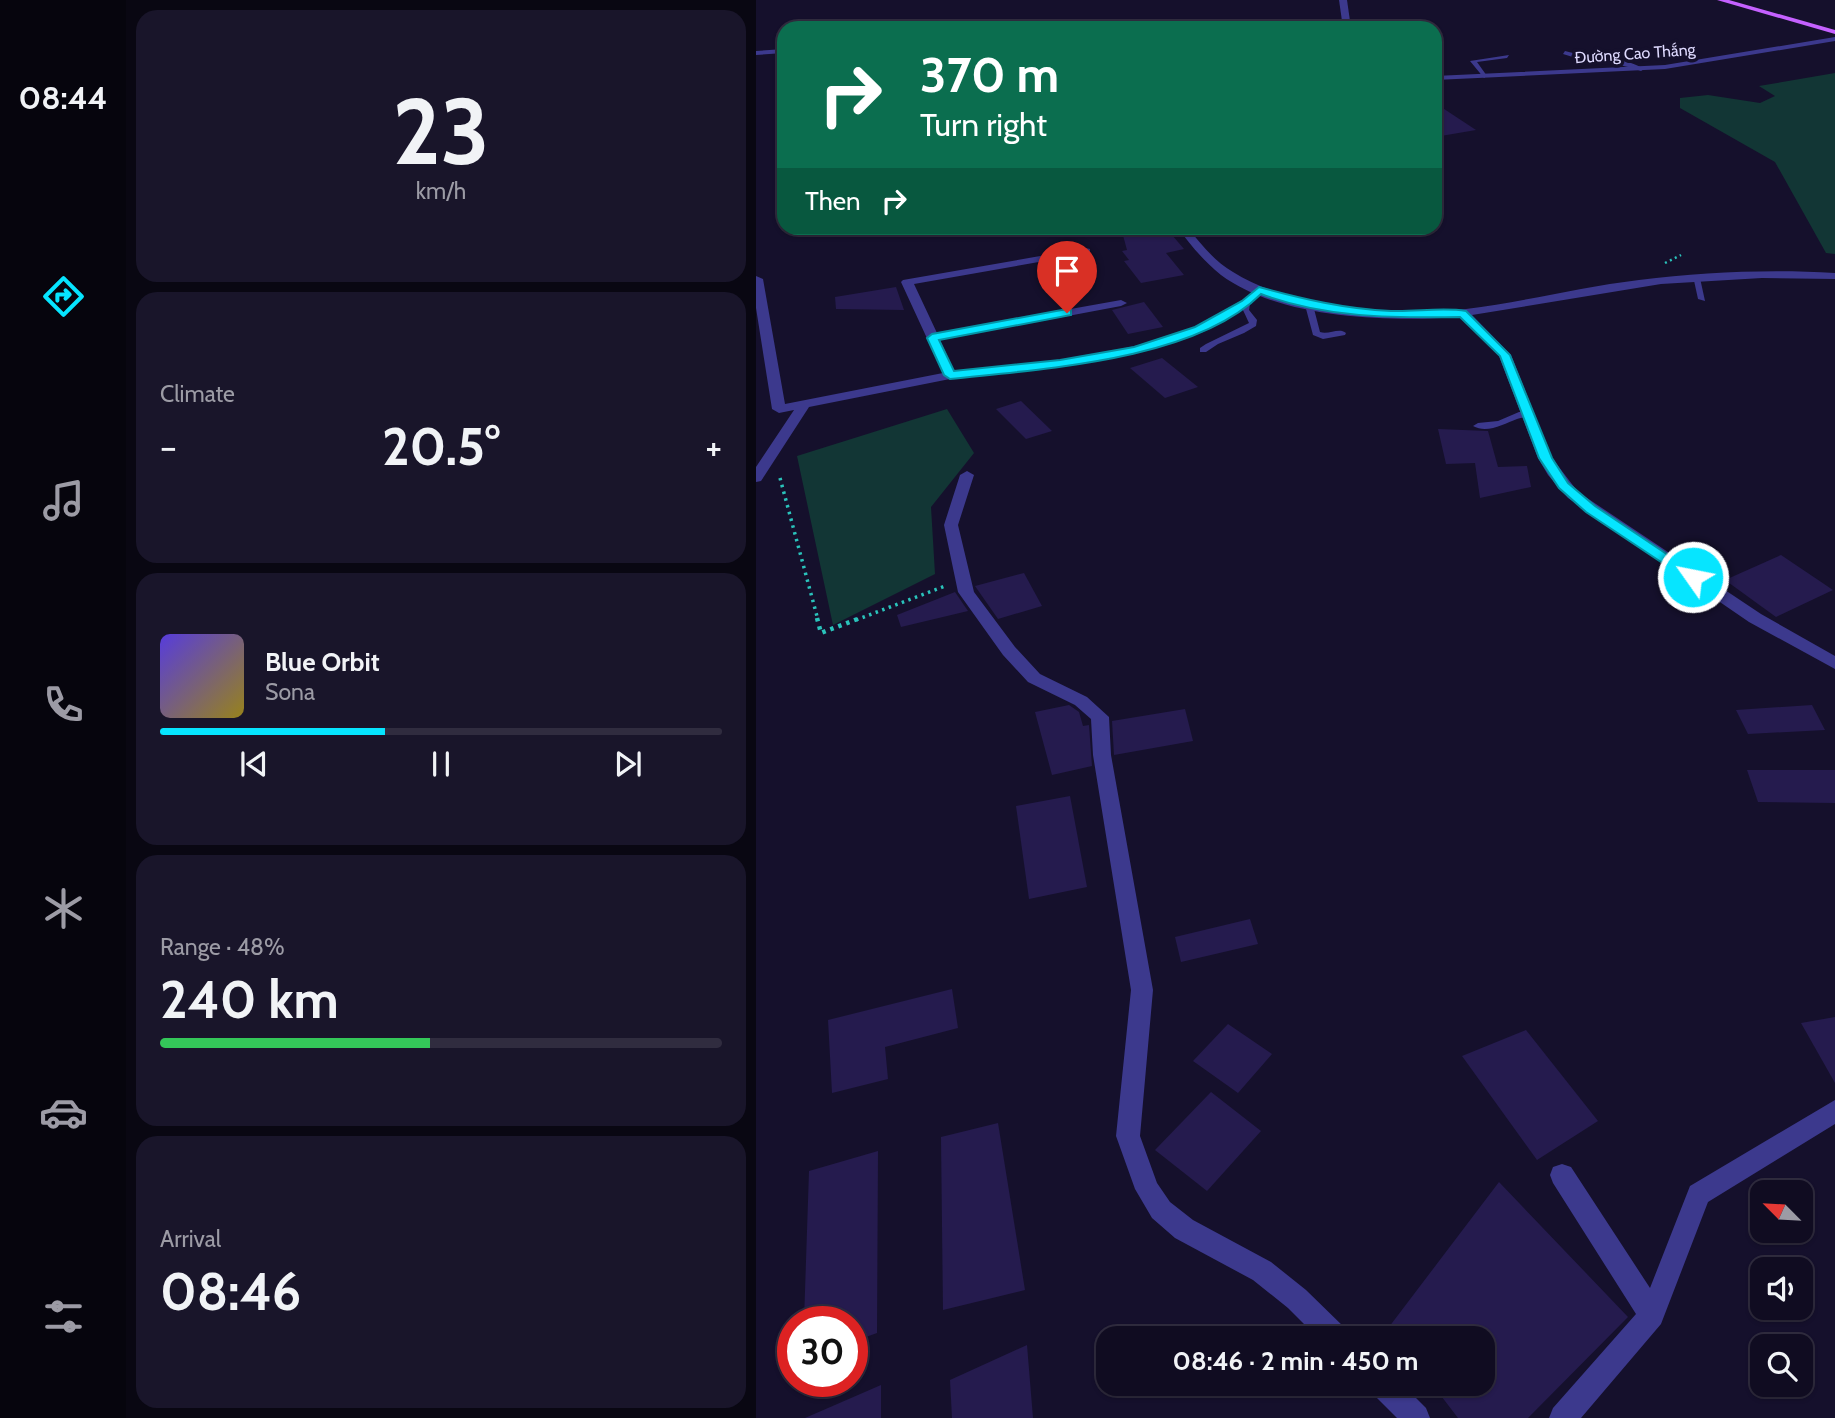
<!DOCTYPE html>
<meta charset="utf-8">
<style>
body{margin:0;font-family:Cabin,sans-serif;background:#19152a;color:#f1f3f6;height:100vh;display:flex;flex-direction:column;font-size:26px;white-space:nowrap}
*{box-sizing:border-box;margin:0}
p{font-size:23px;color:#9c9ba5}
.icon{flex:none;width:38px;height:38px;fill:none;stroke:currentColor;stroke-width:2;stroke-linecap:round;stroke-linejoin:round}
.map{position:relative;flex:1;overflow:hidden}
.details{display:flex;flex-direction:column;gap:10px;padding:10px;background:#090712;width:630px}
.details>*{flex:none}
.guide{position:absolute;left:21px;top:21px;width:665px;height:214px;border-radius:21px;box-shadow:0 2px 5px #0004,0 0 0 2px #302c3f;background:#0b6e4f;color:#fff;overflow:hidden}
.needle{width:46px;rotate:294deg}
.buttons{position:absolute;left:994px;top:1180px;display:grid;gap:14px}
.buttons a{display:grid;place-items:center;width:63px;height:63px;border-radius:14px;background:#100c21;box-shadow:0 2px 5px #0004,0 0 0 2px #302c3f;font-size:35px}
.speed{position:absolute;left:21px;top:1306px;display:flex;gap:14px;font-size:35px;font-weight:700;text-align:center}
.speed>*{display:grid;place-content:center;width:91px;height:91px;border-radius:50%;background:#100c21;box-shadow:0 2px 5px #0004,0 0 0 2px #302c3f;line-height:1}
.speed .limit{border:10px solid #d22;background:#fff;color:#111}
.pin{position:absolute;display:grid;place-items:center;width:60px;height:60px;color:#fff;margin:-72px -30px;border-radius:50% 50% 50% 0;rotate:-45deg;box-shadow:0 0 7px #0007}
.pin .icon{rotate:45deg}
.me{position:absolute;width:77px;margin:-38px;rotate:303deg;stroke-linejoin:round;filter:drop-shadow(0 0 5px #0008)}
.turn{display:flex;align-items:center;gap:24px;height:147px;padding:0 28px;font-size:32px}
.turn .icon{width:91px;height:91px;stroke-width:2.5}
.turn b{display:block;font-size:49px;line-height:60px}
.then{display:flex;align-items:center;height:66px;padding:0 28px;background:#0003;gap:14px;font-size:26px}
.big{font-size:52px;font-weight:700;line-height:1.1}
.details .tile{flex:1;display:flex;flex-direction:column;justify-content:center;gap:10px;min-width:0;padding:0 24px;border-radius:21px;background:#19152a}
.details .dial{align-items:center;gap:0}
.dial b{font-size:91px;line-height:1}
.song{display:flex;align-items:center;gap:21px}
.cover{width:84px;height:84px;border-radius:10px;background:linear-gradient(135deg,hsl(250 70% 55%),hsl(50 70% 35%))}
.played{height:7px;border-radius:4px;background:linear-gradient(90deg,#06e5ff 40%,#302c3f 40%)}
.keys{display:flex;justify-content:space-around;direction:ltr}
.heat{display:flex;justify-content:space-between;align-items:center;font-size:38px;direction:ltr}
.charge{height:10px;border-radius:5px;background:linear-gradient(90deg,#34c759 48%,#302c3f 0)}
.trip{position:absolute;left:340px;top:1326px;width:399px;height:70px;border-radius:21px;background:#100c21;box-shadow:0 2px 5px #0004,0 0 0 2px #302c3f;font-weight:700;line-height:70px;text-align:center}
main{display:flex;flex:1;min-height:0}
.menu{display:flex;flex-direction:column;width:126px;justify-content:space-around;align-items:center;background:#06050d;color:#9c9ba5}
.menu .icon{width:49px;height:49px}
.menu .active{color:#06e5ff}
.menu b{font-size:32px;color:#f1f3f6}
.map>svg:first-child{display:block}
</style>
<main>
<nav class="menu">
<b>08:44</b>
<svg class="icon active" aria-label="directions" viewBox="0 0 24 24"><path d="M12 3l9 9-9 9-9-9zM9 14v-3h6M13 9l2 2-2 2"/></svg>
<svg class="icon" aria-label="music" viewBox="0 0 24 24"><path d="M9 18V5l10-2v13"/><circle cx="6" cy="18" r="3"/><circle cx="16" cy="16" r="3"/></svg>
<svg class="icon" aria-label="phone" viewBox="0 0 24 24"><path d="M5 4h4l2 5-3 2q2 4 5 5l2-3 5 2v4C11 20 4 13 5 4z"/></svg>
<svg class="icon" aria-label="climate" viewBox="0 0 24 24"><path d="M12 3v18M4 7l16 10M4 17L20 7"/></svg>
<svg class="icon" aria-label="car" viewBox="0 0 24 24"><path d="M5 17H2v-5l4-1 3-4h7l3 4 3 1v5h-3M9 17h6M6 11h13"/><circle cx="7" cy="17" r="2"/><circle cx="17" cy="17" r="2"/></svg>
<svg class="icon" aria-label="filters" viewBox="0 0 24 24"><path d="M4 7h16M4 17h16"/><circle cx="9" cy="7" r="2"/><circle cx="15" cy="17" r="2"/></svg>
</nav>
<section class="details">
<div class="tile dial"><b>23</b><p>km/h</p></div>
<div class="tile"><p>Climate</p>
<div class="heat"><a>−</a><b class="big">20.5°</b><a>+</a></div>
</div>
<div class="tile">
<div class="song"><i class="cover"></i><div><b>Blue Orbit</b><p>Sona</p></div></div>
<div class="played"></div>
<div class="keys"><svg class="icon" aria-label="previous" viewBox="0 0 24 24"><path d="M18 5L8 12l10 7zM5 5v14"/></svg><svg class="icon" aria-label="pause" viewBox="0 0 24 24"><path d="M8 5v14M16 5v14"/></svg><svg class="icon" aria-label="next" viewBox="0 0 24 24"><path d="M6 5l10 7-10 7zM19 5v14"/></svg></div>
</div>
<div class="tile"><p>Range · 48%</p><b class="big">240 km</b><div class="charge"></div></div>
<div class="tile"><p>Arrival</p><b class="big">08:46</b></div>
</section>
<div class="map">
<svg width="1079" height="1418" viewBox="0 0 1079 1418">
<rect width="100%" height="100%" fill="#15102c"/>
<g fill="#123635">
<path d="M1079 73V254L1070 253 1019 162 924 108V98L952 95 1004 103 1019 96 1003 86Z"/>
<path d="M191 409 218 453 175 507 179 574 77 625 41 456Z"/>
</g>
<g fill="#251b4e">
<path d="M679 103 720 130 679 137Z"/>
<path d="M365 228H410L428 249 410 253 428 275 385 283 368 261 373 260 366 251 371 250Z"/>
<path d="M140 287 148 310 80 309 79 297Z"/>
<path d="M388 302 407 327 372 334 356 310Z"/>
<path d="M406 358 442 387 409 398 374 368Z"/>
<path d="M265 401 296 431 270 439 240 409Z"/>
<path d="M682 429 732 431 742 467 771 466 775 487 724 498 719 463 690 464Z"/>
<path d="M1025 555 1077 590 1020 617 969 580Z"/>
<path d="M268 573 286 606 242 619 219 586Z"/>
<path d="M199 592 212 611 145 627 141 615Z"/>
<path d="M313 705 323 712 327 726 333 725 336 766 296 775 279 712Z"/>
<path d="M1056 705 1069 730 992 734 980 710Z"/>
<path d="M429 709 437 741 358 755 356 721Z"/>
<path d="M991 770H1079V803L1002 802Z"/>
<path d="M314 796 331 887 273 899 260 806Z"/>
<path d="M494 919 502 944 425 962 419 937Z"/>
<path d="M196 989 202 1028 129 1047 132 1079 76 1093 72 1020Z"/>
<path d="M1079 1017V1083L1045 1023Z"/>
<path d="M472 1024 516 1054 482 1093 437 1061Z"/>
<path d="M770 1030 842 1121 781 1160 706 1056Z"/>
<path d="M455 1092 505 1131 451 1191 399 1150Z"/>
<path d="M242 1123 269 1290 187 1310 185 1137Z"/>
<path d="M122 1151 121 1333 96 1342V1321H48L53 1171Z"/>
<path d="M743 1182 872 1317 772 1418H702L676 1384H726V1339H642L633 1327Z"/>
<path d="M271 1345 277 1418H196L194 1380Z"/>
<path d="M125 1385V1418H49Z"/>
</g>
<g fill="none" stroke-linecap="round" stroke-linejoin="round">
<path stroke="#2ac3bb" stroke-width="2.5" stroke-dasharray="2 3.5" stroke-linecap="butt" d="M909 263 925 255"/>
<g stroke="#2ac3bb" stroke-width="3.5" stroke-dasharray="2.5 4.5" stroke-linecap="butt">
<path d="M24 478 62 620"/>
<path d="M100 620 189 586"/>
</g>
<path stroke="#2ac3bb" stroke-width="4.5" stroke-dasharray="3.5 5" stroke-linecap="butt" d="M61 618 65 633 104 618"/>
<g fill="#3c398d" fill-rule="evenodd">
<path d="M809 51C835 59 865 55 888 69L885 71C859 61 833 63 807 54Z"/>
<path d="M753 55 751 58 721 62 731 76 728 78 714 61Z"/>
<path d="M937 276 944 278 949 301 942 299Z"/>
<path d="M500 288 507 290 494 304 493 310 501 320 500 326 488 333 462 344 450 352H444V348L450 344 493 323C484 301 480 308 500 288Z"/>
<path d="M550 303 557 305 564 332C573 335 583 327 590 333L589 335 567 339 557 335 549 305Z"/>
<path d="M763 412H773L778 415C772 418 768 417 761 419 748 424 731 434 717 426L722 423 742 421Z"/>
</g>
<g fill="#3c398d" fill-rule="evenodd">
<path d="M583 0H591L595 28H587Z"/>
<path d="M422 228H432C445 244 458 261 477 272 535 309 643 318 710 309 768 302 824 287 883 280 948 272 1014 269 1079 273V279L1006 278 905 284 716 315 755 355 796 458 822 492 1005 614 1079 656V669L993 622 812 498 792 475 782 458 743 356 704 317C633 322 524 319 465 275 448 261 435 246 422 228Z"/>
<path d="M330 248 334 249V253L158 284 181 333 365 300 371 303 365 306 184 340 198 371C278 362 363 358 438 327 455 320 470 309 486 301L496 303 447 332 380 353 304 367 194 379 53 407 5 481 0 482V467L38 410 23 413 16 409 0 308V276L7 279 29 404 187 373 145 282 147 280Z"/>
<path d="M211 471 218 475 202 525 218 592 259 647 284 674 331 697 353 717 355 755 397 990 384 1136 401 1183 414 1202 437 1220 515 1262 550 1290 591 1330 595 1339H563L532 1308 497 1280 419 1238 396 1218 379 1189 360 1136 375 990 337 755 335 719 319 705 272 682 247 655 202 592 188 525 204 475Z"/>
<path d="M1079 1100V1124L952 1202 905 1324 825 1418H793L797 1408 880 1314 797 1183 794 1175 797 1167 806 1164 815 1167 894 1288 934 1186Z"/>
<path d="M613 1384H646L670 1408 674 1418H641L617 1394Z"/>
</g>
<g fill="#3c398d" fill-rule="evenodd">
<path d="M1079 37V41L909 69 679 80V76L909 65Z"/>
<path d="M28 49V53L0 55V51Z"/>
</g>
<path fill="#c561ff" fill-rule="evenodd" d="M961 0H973L1079 30V34Z"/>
</g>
<path fill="#06e5ff" stroke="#0495a6" stroke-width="2" d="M503 287C547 299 589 309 635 311 660 312 686 307 710 311L754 355 796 458 812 483 839 506 945 577 942 580H932L830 512 803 488 783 458 744 356 704 317C636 318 569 318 505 294 438 361 284 369 194 379L188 375 171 338 176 334 311 309 315 310V315L183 340 198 371 304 360 378 347 439 327 486 301Z"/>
<g text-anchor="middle" stroke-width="7" stroke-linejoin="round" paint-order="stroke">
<g font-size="16" fill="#dfdaff" stroke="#15102c">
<text transform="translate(879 53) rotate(-4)" y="6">Đường Cao Thắng</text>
</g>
</g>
</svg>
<div class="buttons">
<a><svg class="needle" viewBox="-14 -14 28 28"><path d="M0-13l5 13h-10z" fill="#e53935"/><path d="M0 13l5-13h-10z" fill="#9c9ba5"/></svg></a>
<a><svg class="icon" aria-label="sound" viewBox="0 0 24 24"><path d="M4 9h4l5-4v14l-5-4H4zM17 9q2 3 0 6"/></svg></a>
<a><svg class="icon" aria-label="search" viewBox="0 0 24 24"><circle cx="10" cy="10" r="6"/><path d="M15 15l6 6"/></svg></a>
</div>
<div class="speed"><div class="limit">30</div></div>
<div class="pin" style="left:311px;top:313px;background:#d93025"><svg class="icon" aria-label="arrive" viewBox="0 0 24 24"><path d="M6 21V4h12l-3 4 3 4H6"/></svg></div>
<svg class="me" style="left:937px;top:577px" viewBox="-20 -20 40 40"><circle r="17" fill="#06e5ff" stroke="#fff" stroke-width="3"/><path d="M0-11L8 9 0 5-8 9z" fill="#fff"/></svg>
<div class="trip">08:46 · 2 min · 450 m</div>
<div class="guide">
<div class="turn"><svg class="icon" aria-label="right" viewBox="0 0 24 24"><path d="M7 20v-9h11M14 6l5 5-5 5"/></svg><div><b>370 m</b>Turn right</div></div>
<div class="then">Then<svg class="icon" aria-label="right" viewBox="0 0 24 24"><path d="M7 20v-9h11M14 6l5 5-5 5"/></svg></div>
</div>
</div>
</main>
